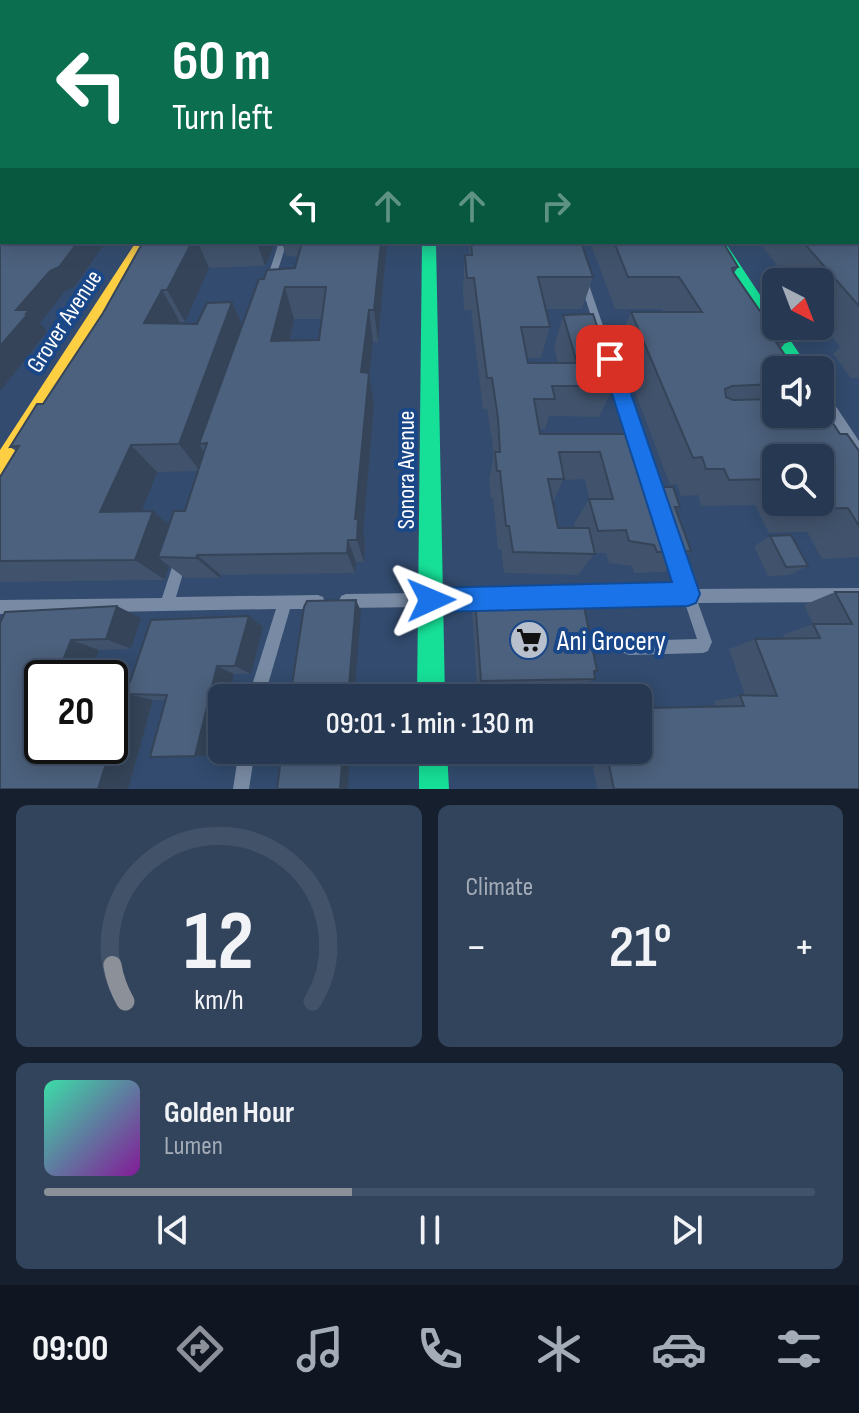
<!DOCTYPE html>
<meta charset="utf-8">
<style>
body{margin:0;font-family:"Sofia Sans Condensed",sans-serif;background:#32435c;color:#f1f3f6;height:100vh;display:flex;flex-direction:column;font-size:30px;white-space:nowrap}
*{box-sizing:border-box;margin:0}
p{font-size:26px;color:#a4acb8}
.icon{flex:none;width:44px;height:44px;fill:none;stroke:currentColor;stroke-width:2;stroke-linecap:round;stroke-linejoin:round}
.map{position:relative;height:789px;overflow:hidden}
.details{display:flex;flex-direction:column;gap:16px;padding:16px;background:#151f2d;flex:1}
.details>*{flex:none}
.banner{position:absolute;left:0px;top:0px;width:860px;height:244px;box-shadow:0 4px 20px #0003,0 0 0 2px #425269;background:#0b6e4f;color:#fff;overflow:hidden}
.needle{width:52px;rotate:138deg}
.buttons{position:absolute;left:762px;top:268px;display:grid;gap:16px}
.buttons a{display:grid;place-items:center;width:72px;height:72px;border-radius:12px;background:#263852;box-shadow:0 4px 20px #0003,0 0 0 2px #425269;font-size:40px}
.speed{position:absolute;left:24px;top:660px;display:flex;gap:16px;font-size:40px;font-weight:700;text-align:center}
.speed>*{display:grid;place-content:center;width:104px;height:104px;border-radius:50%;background:#263852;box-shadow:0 4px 20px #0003,0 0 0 2px #425269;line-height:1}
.speed .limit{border:4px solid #111;border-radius:12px;background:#fff;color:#111}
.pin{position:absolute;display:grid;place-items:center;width:68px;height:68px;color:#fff;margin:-34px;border-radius:16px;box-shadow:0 4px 12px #0006}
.me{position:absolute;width:88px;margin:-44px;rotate:89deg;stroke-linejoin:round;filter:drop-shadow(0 0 6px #0008)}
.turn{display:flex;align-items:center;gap:28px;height:168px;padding:0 40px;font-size:36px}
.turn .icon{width:104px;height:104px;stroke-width:2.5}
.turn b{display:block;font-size:56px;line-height:68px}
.lanes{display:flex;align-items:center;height:76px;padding:0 40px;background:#0003;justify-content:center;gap:40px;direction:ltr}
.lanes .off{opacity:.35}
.big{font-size:60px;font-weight:600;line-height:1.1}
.details .widget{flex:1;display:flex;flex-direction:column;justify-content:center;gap:12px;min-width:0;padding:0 28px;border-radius:12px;background:#32435c}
.details .dial{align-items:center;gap:0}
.dial svg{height:208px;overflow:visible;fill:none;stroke:#425269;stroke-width:7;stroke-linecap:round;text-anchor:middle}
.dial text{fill:#f1f3f6;stroke:none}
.song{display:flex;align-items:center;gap:24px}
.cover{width:96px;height:96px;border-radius:12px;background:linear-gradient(135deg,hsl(160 70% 55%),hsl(290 70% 35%))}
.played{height:8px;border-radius:4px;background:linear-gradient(90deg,#8c9099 40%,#425269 40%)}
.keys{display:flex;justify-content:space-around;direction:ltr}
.heat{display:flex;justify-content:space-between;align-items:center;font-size:44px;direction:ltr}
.details .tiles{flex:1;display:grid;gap:16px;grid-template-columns:1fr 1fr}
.widget:last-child{grid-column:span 2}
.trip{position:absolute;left:208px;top:684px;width:444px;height:80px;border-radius:12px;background:#263852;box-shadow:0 4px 20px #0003,0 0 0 2px #425269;font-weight:600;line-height:80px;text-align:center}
.tabs{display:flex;height:128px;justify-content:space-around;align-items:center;background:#0f1621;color:#a4acb8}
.tabs .icon{width:56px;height:56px}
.tabs .current{color:#8c9099}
.tabs b{font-size:36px;color:#f1f3f6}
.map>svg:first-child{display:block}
</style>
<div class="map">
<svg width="859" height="789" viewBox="0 0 859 789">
<rect width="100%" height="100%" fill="#324b6e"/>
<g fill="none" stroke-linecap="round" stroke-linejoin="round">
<g fill="#798ba4" fill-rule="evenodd">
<path d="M279 242H287L274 282 270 285 266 282Z"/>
<path d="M584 279 588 282 662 498 660 502 656 503 652 502 650 498 580 282Z"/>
<path d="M674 545 678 547 694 589 859 588V602L698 603 712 642 708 651 703 653 629 655 624 653 622 648 624 643 629 641 697 639 685 603 570 604 565 602 563 597 565 592 570 590H681L668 551 670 547Z"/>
<path d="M181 554 186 555 187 560 176 597 318 595 323 597 325 602 323 607 318 609H290L264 698H248L276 609 0 614V600L162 598 176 555Z"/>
<path d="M486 592 491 594 493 599 491 604 486 606 438 607 433 605 431 600 433 595 438 593Z"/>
<path d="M422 593 427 595 429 600 427 605 422 607 346 608 341 606 339 601 341 596 346 594Z"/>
<path d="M239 750H255L249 789H233Z"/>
</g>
<path fill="#798ba4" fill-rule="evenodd" d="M820 391 827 393 859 441V469L851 466 819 414Z"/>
<g fill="#16e098" fill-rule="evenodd">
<path d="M422 242H436L445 698H417Z"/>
<path d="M711 242H725L776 319V326H781L810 370H792Z"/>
<path d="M419 750H447L449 789H419Z"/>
</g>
<path fill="#ffcf43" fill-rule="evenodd" d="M136 242H150L7 473 0 476V450Z"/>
</g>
<g fill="#41536c" fill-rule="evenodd">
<path d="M859 153V378H851L833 354 840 347 820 321V282H790L759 242H858Z"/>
<path d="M143 242H276L265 266 209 268 185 322H180L179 324H197L232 302 242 325 264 279 295 268 298 257 286 256 282 242H387L378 342H373L369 375 374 404 363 533 365 542 364 562H356L355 573 221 575 220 578H185L169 566 165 580 0 582V477L16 451 10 447 43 404 103 313ZM294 319H322L319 340 290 341ZM198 471 185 511 169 526 141 511 157 472Z"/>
<path d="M469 242H581L593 277 582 309H546L550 327 541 358H527L528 363H558L554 347 563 315 603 344 600 349 614 386 599 417 549 416 545 429H539L540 434H631L648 487 680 507 677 511 691 551 665 572 634 573 632 566 609 563 606 553H595L578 575 504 573 501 549H498L493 498H491L489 479 493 459V447L487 409H483L471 310H464L463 288 465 255H469ZM585 479 589 499 574 524 575 528H558L553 502 563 480Z"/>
<path d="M590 242H723L738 267 734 273 760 311 786 342 781 348 776 370V414L840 434 859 451V557L822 559 807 532 769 533 755 505 701 506 698 495 681 496 677 484 670 485 617 344 631 312H664L662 309H615ZM776 458 820 502H776Z"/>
<path d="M770 536 808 566 789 575 768 576 754 546Z"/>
<path d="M835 592H859V789H597L590 750H638V710L648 708 716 707 714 701 745 695 729 649 755 639H784L783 635 813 624 804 605Z"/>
<path d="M475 598 597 671 594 672 595 679 582 685 477 688 472 610Z"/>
<path d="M249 616 263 627 251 674H234L222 698V730L216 756 150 757 166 700H153L128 789H0V623L141 618 131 649 99 650 89 678H42V746H110L130 682Z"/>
</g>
<g fill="#354458">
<path d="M78 242H106L74 287 65 291 40 323 46 330 45 332 46 333 0 391V346L16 310 50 271Z"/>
<path d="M192 242H198L209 268 185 322 167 290Z"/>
<path d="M257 242H276L265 266Z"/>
<path d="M381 242H387L378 342 374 310Z"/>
<path d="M285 287 294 319 283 372 271 341Z"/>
<path d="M162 290 180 322 165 354 144 323Z"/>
<path d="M232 302 246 334 207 443 199 444 206 454 200 471 179 444Z"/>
<path d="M369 310 373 342 369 375 374 404 363 533 365 542 364 562 357 540 355 519 361 372Z"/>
<path d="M131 445 157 472 132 536 100 512Z"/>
<path d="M153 511 180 535 158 557 169 566 165 580 135 560Z"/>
<path d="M348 540 356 562 355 573 347 553Z"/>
<path d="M197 555 221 575 220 578 196 558Z"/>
<path d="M356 600 361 611 354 698H348Z"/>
<path d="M117 606 141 618 131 649 106 639Z"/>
<path d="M249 616 263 627 251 674 235 666Z"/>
<path d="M71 640 99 650 89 678H56Z"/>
<path d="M217 666 234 674 229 698H222V730L216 756H195Z"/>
<path d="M128 694 153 700 128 789H98Z"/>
<path d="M343 750H350L348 789H340Z"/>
</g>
<g fill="#4c617d" stroke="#354458" stroke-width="2" fill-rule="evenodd">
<path d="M858 153H859V306L803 242H858Z"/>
<path d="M2 160V242H78L59 267 50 271 16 310H29L26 314H28L0 346V162Z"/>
<path d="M143 242H192L167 290H162L144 323 197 324 207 303 232 302 179 444 131 445 100 512 153 511 135 560 0 561V477L19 446 10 447 37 404H43L103 313Z"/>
<path d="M302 242H381L374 310H369L361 372 369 373 355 519H358L357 540H348L347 553 197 555 196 558 158 557 174 511H185L207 443 199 444 259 279H264L267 270 295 268ZM285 287H326L319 340 271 341Z"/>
<path d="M471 242H581L593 277H538L550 327H521L528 363H577L563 315 593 314 603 344H598L614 386H552L555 399H534L540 434H631L648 487H673L680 507H675L691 551 657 552 654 545 629 541 626 530 598 531 589 499H613L600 452H559L564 479H548L558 528H589L595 554 513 552 509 526H506L500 471H497L495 452H500L498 418 492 378H487L474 278H467L465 255H472Z"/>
<path d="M614 242H723L738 267 732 268 733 272 760 311H766L786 342H776L795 370H776V384L732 386 725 389 726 397 733 400 776 399V414H820V403L840 434H847L859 451V526L848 508 805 509 801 502H820V458H776V479L729 480 724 469H706L702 457 693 458 631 312H702L679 277H628Z"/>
<path d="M791 535 808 566 786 567 770 536Z"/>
<path d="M835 592H859V789H614L606 750H638V717H650L648 708 744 706 740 695 777 696 755 639 820 638 813 624H852Z"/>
<path d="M582 596 597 671H594L595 679 481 681 475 598Z"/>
<path d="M356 600 348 698H290L304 607 307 601Z"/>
<path d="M117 606 106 639 71 640 56 678H42V746H110V695L116 678 130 682 151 620 249 616 235 666H217L195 756 150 757 167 695 128 694 98 789H0V623L5 612Z"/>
<path d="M282 750H343L340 789H277Z"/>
</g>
<linearGradient id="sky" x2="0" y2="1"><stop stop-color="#1c293c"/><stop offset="0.58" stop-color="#496184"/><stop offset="1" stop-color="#496184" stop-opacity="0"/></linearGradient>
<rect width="859" height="264" fill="url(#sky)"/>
<path fill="#1a73e8" stroke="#114b97" stroke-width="2" d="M610 353 619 359 700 594 696 603 688 606 431 612 422 609 418 600 422 591 431 588 672 582 601 359Z"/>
<defs>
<g id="supermarket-disc" transform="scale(2)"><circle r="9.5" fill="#b7c0cc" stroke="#1a4787"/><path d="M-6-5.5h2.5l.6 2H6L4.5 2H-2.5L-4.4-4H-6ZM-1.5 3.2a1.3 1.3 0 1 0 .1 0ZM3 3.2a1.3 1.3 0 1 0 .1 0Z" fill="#111"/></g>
</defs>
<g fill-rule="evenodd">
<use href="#supermarket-disc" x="529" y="640"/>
</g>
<g text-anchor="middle" stroke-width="8" stroke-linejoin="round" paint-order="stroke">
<g font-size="24" fill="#fff" stroke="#1a4787">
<text transform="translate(64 321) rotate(-57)" y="8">Grover Avenue</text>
<text transform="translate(406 470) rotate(-90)" y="8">Sonora Avenue</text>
</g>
<g font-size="28" fill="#fff" stroke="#1a4787" text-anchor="start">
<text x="557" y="650">Ani Grocery</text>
</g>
</g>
</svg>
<div class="buttons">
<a><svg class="needle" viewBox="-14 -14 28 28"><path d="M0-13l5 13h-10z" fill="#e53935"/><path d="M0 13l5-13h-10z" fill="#a4acb8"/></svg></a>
<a><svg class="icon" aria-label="sound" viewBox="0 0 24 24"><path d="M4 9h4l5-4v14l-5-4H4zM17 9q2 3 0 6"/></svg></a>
<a><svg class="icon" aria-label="search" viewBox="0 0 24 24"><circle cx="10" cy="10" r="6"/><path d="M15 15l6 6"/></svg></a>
</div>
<div class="speed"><div class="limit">20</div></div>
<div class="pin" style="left:610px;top:359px;background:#d93025"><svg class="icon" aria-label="arrive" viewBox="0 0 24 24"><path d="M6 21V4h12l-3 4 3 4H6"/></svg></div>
<svg class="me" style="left:431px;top:600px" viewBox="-20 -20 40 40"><path d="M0-17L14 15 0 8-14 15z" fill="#1a73e8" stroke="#fff" stroke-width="4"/></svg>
<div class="trip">09:01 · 1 min · 130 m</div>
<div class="banner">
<div class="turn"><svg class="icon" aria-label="left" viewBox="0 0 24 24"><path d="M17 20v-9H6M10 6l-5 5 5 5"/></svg><div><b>60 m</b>Turn left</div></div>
<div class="lanes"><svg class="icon" aria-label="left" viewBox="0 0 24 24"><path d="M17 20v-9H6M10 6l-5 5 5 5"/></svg><svg class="icon off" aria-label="ahead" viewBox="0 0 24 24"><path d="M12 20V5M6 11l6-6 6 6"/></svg><svg class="icon off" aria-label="ahead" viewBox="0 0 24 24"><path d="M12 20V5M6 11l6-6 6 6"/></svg><svg class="icon off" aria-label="right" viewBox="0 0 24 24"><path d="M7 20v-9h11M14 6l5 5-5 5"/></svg></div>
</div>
</div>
<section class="details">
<div class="tiles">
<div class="widget dial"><svg viewBox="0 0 100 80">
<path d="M14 69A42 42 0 1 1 86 69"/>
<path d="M14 69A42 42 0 0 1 9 55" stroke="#8c9099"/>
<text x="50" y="56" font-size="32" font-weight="700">12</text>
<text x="50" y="72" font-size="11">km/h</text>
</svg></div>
<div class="widget"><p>Climate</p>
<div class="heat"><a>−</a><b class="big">21°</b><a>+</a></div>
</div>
<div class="widget">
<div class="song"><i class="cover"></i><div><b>Golden Hour</b><p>Lumen</p></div></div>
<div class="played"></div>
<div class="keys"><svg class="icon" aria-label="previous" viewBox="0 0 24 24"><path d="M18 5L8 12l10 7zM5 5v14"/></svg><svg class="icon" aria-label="pause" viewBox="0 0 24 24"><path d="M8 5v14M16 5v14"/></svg><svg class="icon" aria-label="next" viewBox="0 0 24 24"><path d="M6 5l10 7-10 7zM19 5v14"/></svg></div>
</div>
</div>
</section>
<nav class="tabs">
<b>09:00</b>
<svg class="icon current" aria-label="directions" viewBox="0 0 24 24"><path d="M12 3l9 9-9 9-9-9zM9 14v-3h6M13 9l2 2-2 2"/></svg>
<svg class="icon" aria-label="music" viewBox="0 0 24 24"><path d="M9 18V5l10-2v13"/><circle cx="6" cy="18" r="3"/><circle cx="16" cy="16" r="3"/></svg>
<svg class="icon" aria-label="phone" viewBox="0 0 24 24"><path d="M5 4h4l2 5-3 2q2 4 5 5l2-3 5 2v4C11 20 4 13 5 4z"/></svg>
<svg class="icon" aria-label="climate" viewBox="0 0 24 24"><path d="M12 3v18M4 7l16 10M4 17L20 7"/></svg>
<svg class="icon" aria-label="car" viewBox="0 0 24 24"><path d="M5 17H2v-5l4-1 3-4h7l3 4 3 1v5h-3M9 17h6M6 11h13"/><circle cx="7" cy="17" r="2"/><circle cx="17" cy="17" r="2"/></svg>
<svg class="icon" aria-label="filters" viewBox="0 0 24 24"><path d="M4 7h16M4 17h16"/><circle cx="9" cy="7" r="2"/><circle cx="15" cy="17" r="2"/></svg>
</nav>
